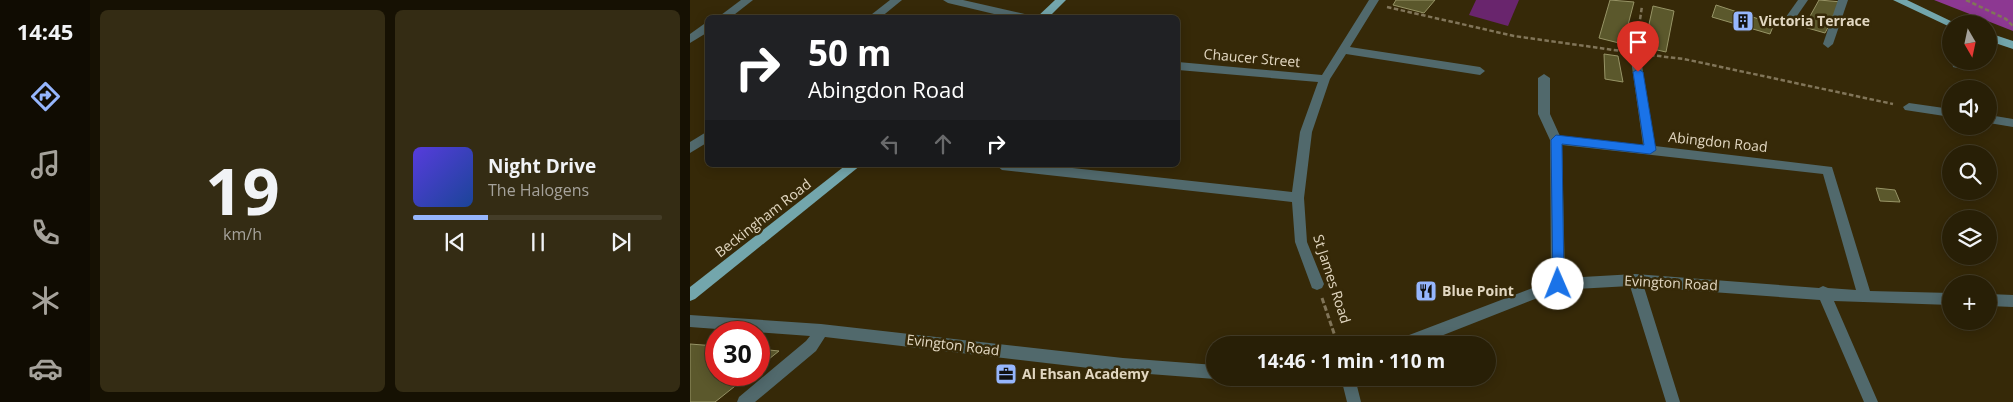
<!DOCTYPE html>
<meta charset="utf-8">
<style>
body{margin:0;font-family:"Open Sans",sans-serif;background:#342c14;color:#f1f3f6;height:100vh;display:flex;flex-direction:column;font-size:19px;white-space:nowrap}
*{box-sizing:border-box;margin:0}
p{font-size:16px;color:#a5a29b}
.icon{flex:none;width:28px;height:28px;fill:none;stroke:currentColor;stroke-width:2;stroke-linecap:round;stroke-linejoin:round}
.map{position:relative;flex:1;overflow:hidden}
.panel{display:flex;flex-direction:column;gap:10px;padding:10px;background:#161103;width:600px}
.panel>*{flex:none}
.top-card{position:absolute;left:15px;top:15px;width:475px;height:152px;border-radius:8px;box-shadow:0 2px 12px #0003,0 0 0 1px #443d28;background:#202124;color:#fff;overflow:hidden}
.needle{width:32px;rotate:171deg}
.controls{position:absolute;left:1252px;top:15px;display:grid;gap:10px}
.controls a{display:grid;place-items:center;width:55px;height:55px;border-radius:50%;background:#281f06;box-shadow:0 2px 12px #0003,0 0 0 1px #443d28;font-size:25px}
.speed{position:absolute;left:15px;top:321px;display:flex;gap:10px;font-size:25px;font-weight:700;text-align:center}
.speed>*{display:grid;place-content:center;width:65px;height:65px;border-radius:50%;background:#281f06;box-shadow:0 2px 12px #0003,0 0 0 1px #443d28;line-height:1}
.speed .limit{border:8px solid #d22;background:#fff;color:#111}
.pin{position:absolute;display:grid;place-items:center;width:42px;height:42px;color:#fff;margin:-51px -21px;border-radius:50% 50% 50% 0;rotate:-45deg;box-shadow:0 0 5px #0007}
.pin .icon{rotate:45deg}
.me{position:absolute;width:55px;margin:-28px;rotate:359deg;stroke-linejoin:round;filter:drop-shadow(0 0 4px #0008)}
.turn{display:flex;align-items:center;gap:18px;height:105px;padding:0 20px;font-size:22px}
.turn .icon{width:65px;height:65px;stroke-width:2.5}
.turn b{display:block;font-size:35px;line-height:42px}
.lanes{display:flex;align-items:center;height:48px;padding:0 20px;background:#0003;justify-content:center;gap:25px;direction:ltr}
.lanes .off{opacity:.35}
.panel .card{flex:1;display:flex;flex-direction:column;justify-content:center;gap:8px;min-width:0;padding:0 18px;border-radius:8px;background:#342c14}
.panel .dial{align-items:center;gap:0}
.dial b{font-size:65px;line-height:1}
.song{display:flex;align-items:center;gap:15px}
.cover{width:60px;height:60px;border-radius:8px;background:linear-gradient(135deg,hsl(250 70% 55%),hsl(220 70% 35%))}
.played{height:5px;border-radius:2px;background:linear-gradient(90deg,#96b6fd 30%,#443d28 30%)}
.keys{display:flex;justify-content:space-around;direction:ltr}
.panel .tiles{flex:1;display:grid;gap:10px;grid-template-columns:repeat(2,1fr)}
.trip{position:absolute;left:516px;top:336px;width:290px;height:50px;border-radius:25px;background:#281f06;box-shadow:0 2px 12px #0003,0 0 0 1px #443d28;font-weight:700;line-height:50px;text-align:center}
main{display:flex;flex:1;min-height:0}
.menu{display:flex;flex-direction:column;width:90px;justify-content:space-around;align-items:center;background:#100c02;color:#a5a29b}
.menu .icon{width:35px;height:35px}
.menu .selected{color:#96b6fd}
.menu b{font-size:22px;color:#f1f3f6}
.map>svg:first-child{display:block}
</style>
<main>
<nav class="menu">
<b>14:45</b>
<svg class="icon selected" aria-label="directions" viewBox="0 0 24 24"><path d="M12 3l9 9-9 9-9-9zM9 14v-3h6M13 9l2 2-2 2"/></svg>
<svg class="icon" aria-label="music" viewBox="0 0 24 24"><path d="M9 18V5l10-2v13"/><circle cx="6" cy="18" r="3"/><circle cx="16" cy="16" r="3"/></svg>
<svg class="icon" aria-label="phone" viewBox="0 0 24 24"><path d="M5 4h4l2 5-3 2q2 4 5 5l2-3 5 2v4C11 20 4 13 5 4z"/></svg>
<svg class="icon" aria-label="climate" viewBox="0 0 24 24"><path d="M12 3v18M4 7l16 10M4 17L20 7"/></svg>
<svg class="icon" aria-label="car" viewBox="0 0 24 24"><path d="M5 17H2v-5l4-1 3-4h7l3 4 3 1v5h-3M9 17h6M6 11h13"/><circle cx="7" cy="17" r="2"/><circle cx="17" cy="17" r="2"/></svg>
</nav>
<section class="panel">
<div class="tiles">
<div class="card dial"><b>19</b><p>km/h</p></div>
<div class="card">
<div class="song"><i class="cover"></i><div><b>Night Drive</b><p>The Halogens</p></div></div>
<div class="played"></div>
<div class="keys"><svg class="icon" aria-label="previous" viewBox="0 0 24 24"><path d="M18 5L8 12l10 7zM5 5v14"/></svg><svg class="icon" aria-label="pause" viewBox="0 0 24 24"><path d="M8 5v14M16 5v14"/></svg><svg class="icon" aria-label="next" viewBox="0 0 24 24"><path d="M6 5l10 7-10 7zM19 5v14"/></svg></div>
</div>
</div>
</section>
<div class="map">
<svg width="1323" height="402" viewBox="0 0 1323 402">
<rect width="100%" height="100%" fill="#362908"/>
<path fill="#69256d" d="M786 0H829L818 26 779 15Z"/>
<path fill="#8d3892" d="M1244 0H1323V31Z"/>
<g fill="#5b582c" stroke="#979466">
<path d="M706 0H745L734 13 703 5Z"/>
<path d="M920 0 944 2 933 44 909 38Z"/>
<path d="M1129 0 1152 2 1135 33 1114 27Z"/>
<path d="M1026 5 1084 24 1080 34 1022 17Z"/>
<path d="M963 6 984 11 976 52 954 47Z"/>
<path d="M914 54 928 56 933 82 915 79Z"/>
<path d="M1186 188 1205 190 1210 202 1190 201Z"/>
<path d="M0 344 26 346V375H59L25 402H0Z"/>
<path d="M69 349 89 351 69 367Z"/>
</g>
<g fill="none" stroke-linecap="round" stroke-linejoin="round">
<g stroke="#817559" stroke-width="2.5" stroke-dasharray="4.5 2.5" stroke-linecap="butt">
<path d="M1276 0 1316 19 1323 26"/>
<path d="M697 7 824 36 931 51"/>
<path d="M947 40 952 6"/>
<path d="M960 55 994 59 1203 104"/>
</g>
<path stroke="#817559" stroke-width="3" stroke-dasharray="5.5 2.5" stroke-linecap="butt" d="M632 298 648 345"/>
<g fill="#51696c" fill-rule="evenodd">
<path d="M51 0H63L40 18H27Z"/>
<path d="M200 0H212L190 18H177Z"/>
<path d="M253 0H273L339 15 344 18H321L258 3Z"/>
<path d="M679 0H689L660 47 790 67 795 71 790 75 656 54 640 79 622 132 614 198 617 242 634 284 632 288 627 290 622 288 605 242 602 202 312 170 306 165H355L602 192 610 132 628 82 488 70V62L632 75Z"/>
<path d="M1108 0H1118L1100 26H1092L1091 24Z"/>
<path d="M1148 0H1158L1143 44 1138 48 1133 44Z"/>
<path d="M14 24H18V32L0 43V34Z"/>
<path d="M945 49 950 53 965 146 1142 167 1180 291 1261 293V305L1144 301 1188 402H1174L1130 300 954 287 990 402H976L940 286 868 290 728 345H704L706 340 861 281 860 140 848 114V78L854 74 860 78V114L870 136 953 145 940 53ZM872 145 1133 174 1166 290 1138 288 1133 286 1129 288 945 274 875 278Z"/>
<path d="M1262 61H1272V64L1267 68 1263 67Z"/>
<path d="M1219 103 1261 109V117L1215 110 1213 107Z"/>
<path d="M1299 115 1323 119V127L1299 123Z"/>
<path d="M18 131V142L0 153V142Z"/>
<path d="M1299 294 1323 295V307L1299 306Z"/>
<path d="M0 315 131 324 433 358 525 365V378H529L525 379 433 372 135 337 126 351 65 402H47L49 397 116 341 120 336 0 327Z"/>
<path d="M651 378H665L671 402H657Z"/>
</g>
<g fill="#73a6ac" fill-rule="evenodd">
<path d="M365 0H376L358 18H346Z"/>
<path d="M1203 0H1217L1267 24H1261V27L1258 26Z"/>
<path d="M1299 33 1323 41V49L1299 41Z"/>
<path d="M156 165H171L5 299 0 301V287Z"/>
</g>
</g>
<path fill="#1a73e8" stroke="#114b97" d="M948 69 953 72 966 150 960 154 872 144 874 284 868 290 863 288 861 140 866 135 954 145 943 72Z"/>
<defs>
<g id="building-square" transform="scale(1.125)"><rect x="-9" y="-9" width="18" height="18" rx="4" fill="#96b6fd" stroke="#362908"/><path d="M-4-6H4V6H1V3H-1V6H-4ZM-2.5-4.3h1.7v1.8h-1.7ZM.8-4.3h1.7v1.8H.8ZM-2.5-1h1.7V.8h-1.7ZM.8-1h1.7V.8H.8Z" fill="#111"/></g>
<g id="restaurant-square" transform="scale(1.125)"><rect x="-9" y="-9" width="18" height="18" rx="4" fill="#96b6fd" stroke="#362908"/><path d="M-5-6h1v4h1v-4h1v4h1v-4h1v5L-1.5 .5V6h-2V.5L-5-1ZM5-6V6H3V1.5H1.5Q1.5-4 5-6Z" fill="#111"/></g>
<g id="office-square" transform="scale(1.125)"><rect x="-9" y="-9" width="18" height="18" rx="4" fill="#96b6fd" stroke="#362908"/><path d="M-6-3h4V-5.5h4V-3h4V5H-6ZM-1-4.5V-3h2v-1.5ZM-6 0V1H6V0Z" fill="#111"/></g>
</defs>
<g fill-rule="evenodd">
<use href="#building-square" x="1053" y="21"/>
<use href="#restaurant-square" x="736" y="291"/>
<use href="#office-square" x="316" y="374"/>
</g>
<g text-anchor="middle" stroke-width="5" stroke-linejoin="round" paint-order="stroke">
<g font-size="14" font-weight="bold" fill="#e2d7c1" stroke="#362908" text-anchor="start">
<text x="1069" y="26">Victoria Terrace</text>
<text x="752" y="296">Blue Point</text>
<text x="332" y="379">Al Ehsan Academy</text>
</g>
<g font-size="14" fill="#e2d7c1" stroke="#362908">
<text transform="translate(562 58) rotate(5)" y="5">Chaucer Street</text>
<text transform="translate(1028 142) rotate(6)" y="5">Abingdon Road</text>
<text transform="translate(73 218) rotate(-38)" y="5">Beckingham Road</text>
<text transform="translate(642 279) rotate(72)" y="5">St James Road</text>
<text transform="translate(981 283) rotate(3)" y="5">Evington Road</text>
<text transform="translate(263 345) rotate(7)" y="5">Evington Road</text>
</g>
</g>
</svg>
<div class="controls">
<a><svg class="needle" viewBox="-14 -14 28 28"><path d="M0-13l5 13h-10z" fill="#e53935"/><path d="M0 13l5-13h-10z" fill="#a5a29b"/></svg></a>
<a><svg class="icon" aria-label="sound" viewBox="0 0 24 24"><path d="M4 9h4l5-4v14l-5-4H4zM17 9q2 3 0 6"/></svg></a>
<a><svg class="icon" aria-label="search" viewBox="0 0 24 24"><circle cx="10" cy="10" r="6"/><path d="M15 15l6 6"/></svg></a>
<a><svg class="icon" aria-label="layers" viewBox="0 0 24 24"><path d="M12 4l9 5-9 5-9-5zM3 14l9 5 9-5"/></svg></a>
<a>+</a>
</div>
<div class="speed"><div class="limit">30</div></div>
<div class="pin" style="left:948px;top:72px;background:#d93025"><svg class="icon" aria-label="arrive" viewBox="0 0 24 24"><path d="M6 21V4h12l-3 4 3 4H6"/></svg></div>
<svg class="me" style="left:868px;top:284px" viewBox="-20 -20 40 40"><circle r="19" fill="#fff"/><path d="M0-13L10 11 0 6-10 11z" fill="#1a73e8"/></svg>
<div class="trip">14:46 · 1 min · 110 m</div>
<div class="top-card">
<div class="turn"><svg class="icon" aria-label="right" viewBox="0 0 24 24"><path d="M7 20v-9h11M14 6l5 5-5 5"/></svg><div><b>50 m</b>Abingdon Road</div></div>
<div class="lanes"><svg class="icon off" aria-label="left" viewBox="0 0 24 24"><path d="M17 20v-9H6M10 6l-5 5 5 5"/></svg><svg class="icon off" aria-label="ahead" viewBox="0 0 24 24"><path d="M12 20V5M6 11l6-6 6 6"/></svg><svg class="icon" aria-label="right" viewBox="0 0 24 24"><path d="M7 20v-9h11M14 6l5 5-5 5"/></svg></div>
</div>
</div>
</main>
